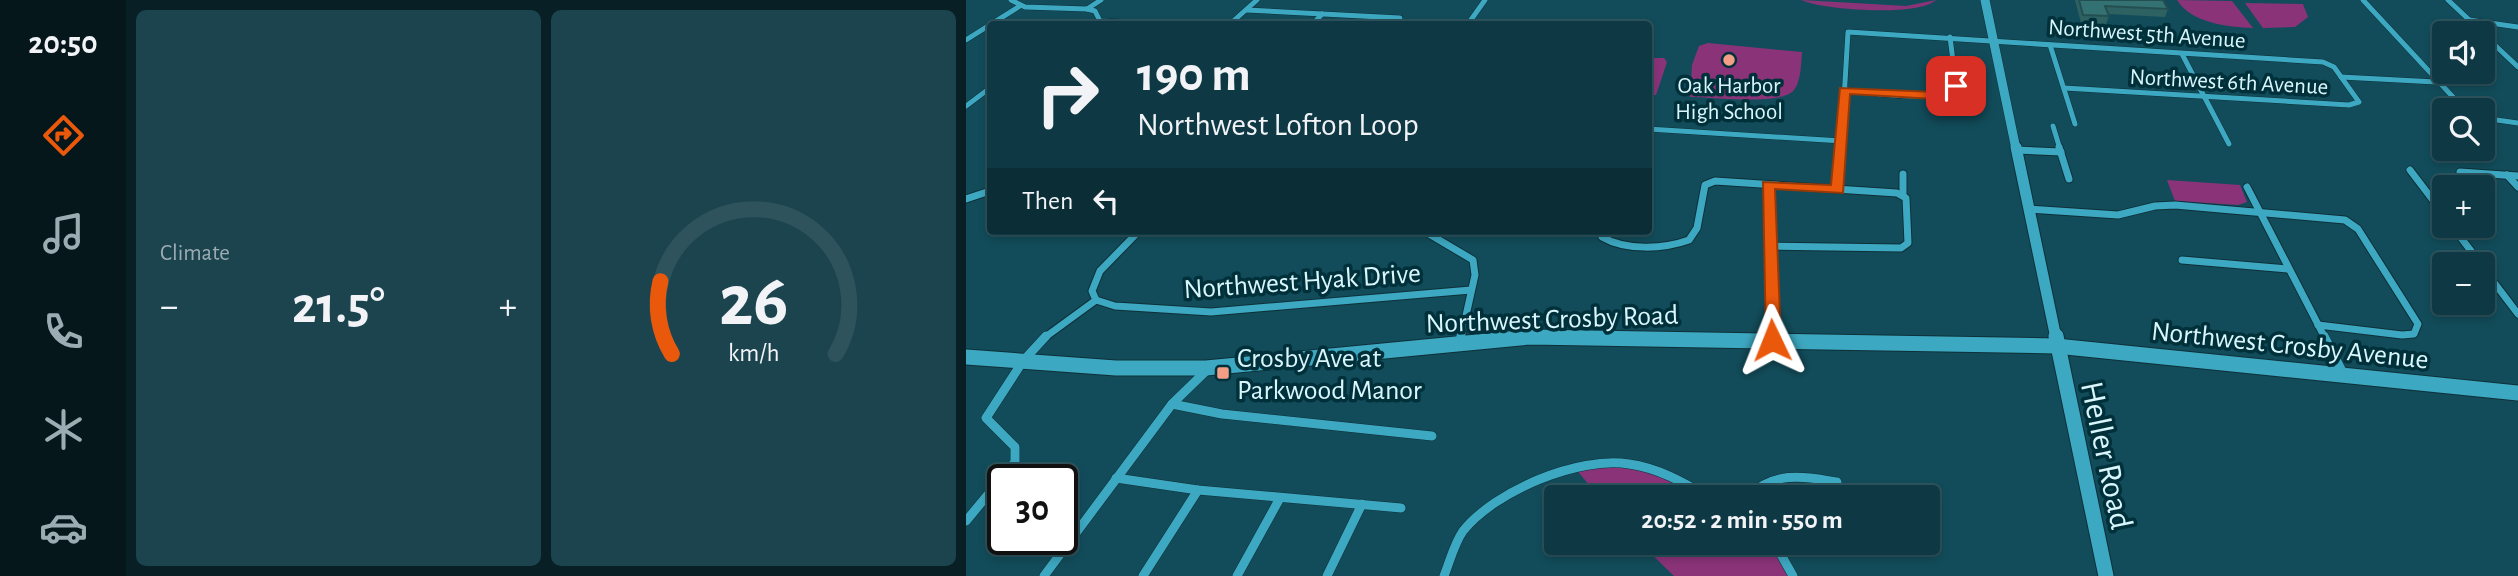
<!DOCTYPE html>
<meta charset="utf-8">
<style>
body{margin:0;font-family:"Alegreya Sans",sans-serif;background:#1c444f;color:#f1f3f6;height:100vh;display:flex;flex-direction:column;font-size:26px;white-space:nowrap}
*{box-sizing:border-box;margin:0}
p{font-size:23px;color:#9bacb2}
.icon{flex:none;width:38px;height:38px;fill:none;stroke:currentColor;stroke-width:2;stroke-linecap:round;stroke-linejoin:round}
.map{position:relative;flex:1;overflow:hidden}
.side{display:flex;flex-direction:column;gap:10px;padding:10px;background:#081f25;width:840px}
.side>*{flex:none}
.banner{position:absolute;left:21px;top:21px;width:665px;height:214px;border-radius:7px;box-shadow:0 4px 10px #0003,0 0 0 2px #2e535d;background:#0e3944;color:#f1f3f6;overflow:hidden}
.buttons{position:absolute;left:1466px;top:21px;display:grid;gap:14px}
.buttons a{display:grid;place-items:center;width:63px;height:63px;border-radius:7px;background:#0e3944;box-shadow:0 4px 10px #0003,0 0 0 2px #2e535d;font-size:35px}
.speed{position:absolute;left:21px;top:464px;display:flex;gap:14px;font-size:35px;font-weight:700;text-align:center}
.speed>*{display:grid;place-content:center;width:91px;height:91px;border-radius:50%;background:#0e3944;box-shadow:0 4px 10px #0003,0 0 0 2px #2e535d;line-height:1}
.speed .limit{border:4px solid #111;border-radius:10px;background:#fff;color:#111}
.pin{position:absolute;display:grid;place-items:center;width:60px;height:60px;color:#fff;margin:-30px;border-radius:14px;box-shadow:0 4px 10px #0006}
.me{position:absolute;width:77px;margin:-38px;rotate:358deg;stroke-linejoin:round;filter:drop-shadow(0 0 5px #0008)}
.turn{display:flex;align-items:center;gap:24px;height:147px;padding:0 35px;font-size:32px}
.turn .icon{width:91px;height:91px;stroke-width:2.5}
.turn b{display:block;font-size:49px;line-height:60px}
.then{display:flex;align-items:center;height:66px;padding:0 35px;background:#0003;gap:14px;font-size:26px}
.big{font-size:52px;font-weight:600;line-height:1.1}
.side .tile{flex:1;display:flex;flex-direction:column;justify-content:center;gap:10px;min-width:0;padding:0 24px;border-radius:10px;background:#1c444f}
.side .dial{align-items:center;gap:0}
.dial svg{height:182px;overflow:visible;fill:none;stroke:#2e535d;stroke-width:7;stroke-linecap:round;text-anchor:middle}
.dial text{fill:#f1f3f6;stroke:none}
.heat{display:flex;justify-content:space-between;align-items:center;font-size:38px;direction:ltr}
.side .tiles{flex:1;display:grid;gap:10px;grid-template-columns:repeat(2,1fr)}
.trip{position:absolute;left:578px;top:485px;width:396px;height:70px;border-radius:7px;background:#0e3944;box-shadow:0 4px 10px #0003,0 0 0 2px #2e535d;font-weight:600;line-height:70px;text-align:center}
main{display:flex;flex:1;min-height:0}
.tabs{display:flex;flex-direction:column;width:126px;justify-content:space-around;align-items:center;background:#06171b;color:#9bacb2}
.tabs .icon{width:49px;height:49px}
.tabs .on{color:#ea580c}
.tabs b{font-size:32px;color:#f1f3f6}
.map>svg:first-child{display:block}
</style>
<main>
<nav class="tabs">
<b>20:50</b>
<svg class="icon on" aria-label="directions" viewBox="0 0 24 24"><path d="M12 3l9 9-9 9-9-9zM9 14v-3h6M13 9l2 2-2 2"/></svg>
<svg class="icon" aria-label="music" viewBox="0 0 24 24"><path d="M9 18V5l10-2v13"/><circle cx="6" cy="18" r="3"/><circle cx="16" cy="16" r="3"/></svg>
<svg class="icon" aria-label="phone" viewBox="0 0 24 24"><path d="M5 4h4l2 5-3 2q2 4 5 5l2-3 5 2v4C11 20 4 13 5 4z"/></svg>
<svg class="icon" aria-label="climate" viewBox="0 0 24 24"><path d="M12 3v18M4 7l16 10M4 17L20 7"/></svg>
<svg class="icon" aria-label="car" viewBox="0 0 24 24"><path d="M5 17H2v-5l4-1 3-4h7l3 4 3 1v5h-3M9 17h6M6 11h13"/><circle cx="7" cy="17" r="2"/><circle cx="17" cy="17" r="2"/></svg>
</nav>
<section class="side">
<div class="tiles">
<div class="tile"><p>Climate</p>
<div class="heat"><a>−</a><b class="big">21.5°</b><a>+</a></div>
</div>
<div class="tile dial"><svg viewBox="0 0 100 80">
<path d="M14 69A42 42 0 1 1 86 69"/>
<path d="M14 69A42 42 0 0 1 9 37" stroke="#ea580c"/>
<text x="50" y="56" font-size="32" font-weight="700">26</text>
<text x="50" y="72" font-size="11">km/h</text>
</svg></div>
</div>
</section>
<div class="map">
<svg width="1552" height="576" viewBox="0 0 1552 576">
<rect width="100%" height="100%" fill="#124c5a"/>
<g fill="#8b3379">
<path d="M835 0 940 6 970 0C952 17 857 10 835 0Z"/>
<path d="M1211 0 1266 1 1287 28C1262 27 1225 23 1211 0Z"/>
<path d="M1279 3 1337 4 1342 17 1329 27 1297 28Z"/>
<path d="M742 43 836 52C835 64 835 81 828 90 816 106 744 97 724 97L726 65 733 46Z"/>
<path d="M682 58H698L701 62 690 95H683Z"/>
<path d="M1201 180 1274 185 1281 202 1272 205 1209 201Z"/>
<path d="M612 467H681L742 497H633L609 468Z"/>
<path d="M674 543H808L827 576H708Z"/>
</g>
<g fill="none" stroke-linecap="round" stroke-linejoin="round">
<g stroke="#0e3038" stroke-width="6">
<g id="minor-far2">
<path d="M45 0 59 7 121 9 129 11 134 21 198 24"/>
<path d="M1397 0 1499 110"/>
<path d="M1482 0 1517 33"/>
<path d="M121 9 135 0"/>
<path d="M280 10 434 18"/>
<path d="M1503 20 1552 27"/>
<path d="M264 24 291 0"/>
<path d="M347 24 356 14"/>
<path d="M502 24 519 0"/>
<path d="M1517 34 1552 67"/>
<path d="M0 40 54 6"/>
<path d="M1084 45 1109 124"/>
<path d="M1216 54 1263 144"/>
<path d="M1375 77 1470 82"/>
<path d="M879 90C905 92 973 105 990 85L984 37"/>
<path d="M0 106 24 88"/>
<path d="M1517 118 1552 123"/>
<path d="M1087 126 1094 149"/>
<path d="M682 129 876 141"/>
<path d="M875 149 882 32 1357 62 1368 67 1393 102 1383 105 1098 88"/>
</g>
</g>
<g stroke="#0e3038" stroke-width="9">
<g id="minor-far1">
<path d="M1093 147 1103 179"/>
<path d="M1050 150 1095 152"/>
<path d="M1444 170 1479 216"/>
<path d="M1494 172 1552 176"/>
<path d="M937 174V195"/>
<path d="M1541 175 1552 187"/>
<path d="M802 185 806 338"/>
<path d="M1281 187 1359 338"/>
<path d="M872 189 875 147"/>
<path d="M0 199 24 191"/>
<path d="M1062 209 1152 215 1189 206 1209 205 1379 220 1392 229 1452 324 1448 334 1436 335 1352 325"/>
<path d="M1486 226 1515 264"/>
<path d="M249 231H361"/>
<path d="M458 231 507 260 509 275 495 338"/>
<path d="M638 231 636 237C660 251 698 249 723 240L731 228 739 185 749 181 931 193 940 198 942 243 935 248 802 246"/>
<path d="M1216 260 1322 269"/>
<path d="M1517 268 1552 314"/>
<path d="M130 300 149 306 245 312 505 290"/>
<path d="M78 338 130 300 126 291 134 271 173 231"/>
</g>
</g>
<g stroke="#0e3038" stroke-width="10">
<g id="minor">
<path d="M806 336V339"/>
<path d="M1358 336 1377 373"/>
<path d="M494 342 495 336"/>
<path d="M206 404 256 414 466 436"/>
<path d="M150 478 232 490 435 508"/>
<path d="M781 497C809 471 835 476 871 482"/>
<path d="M0 521 49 462V447L20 418 57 361 80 336"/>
<path d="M808 542 827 576"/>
<path d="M78 576 206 404 242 369"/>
<path d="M177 576 232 490"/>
<path d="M271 576 314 498"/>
<path d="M361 576 396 504"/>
<path d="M478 576C484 561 488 544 497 531 529 491 612 456 663 464 692 468 717 482 742 497"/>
</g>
</g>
<g stroke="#0e3038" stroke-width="10">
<path id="tertiary-far2" d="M1019 0 1050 149"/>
</g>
<g stroke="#0e3038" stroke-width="13">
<g id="tertiary-far1">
<path d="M1050 147 1090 338"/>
<path d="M555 338H598"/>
</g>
</g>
<g stroke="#0e3038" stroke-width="17">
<g id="tertiary">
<path d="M1090 336 1140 576"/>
<path d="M0 357 150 368H240L564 337 1090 346 1552 393"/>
</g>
</g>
<use href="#minor-far2" stroke="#3da8c1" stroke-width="5"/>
<use href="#minor-far1" stroke="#3da8c1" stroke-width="7"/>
<use href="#minor" stroke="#3da8c1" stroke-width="9"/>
<use href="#tertiary-far2" stroke="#3da8c1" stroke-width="9"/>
<use href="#tertiary-far1" stroke="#3da8c1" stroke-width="11"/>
<use href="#tertiary" stroke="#3da8c1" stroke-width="15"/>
</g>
<path fill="#2d6162" d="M1109 0H1197L1202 9 1199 17 1142 14 1143 16 1140 24 1115 23Z"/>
<path fill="#347172" stroke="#244f50" stroke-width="2" d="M1113 0H1197L1202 9 1139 6 1143 16 1117 15Z"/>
<path fill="#ea580c" stroke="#983908" stroke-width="2" d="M985 83 996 86 989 95 969 99 884 94 877 193 809 189 815 340 806 346 800 344 797 182 865 185 874 88 969 92 980 90Z"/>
<g fill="#f49e86" stroke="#00313b" stroke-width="2.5">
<circle cx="763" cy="60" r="7"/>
<rect x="250" y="366" width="14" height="14" rx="3.5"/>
</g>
<g text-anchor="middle" stroke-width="7" stroke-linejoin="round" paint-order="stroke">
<g font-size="23" fill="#daf6fd" stroke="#00313b">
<text transform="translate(1181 33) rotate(4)" y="8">Northwest 5th Avenue</text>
<text transform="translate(1263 81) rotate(3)" y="8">Northwest 6th Avenue</text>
</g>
<g font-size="23" fill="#daf6fd" stroke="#00313b">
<text x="763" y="93">Oak Harbor<tspan x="763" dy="26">High School</tspan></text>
</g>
<g font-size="28" fill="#daf6fd" stroke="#00313b">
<text transform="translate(336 280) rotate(-4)" y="10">Northwest Hyak Drive</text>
<text transform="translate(586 318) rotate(-2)" y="10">Northwest Crosby Road</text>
<text transform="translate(1324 344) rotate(6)" y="10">Northwest Crosby Avenue</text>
</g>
<g font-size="28" fill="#daf6fd" stroke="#00313b" text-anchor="start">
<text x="271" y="367">Crosby Ave at<tspan x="271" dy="32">Parkwood Manor</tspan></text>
</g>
<g font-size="33" fill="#daf6fd" stroke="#00313b">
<text transform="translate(1142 455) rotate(78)" y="12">Heller Road</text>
</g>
</g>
</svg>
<div class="buttons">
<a><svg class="icon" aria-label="sound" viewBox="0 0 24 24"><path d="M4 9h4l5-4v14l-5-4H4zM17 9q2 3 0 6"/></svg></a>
<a><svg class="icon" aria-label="search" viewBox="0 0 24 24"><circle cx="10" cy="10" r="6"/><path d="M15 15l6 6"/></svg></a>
<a>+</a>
<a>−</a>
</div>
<div class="speed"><div class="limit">30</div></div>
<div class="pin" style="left:990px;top:86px;background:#d93025"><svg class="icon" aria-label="arrive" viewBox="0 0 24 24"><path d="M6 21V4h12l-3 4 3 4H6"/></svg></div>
<svg class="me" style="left:806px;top:340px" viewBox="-20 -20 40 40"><path d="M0-17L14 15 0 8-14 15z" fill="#ea580c" stroke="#fff" stroke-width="4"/></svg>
<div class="trip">20:52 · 2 min · 550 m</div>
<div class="banner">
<div class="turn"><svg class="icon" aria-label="right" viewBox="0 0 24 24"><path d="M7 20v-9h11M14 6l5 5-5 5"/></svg><div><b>190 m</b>Northwest Lofton Loop</div></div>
<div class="then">Then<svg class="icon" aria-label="left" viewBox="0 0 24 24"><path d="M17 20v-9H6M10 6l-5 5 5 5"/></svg></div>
</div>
</div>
</main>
